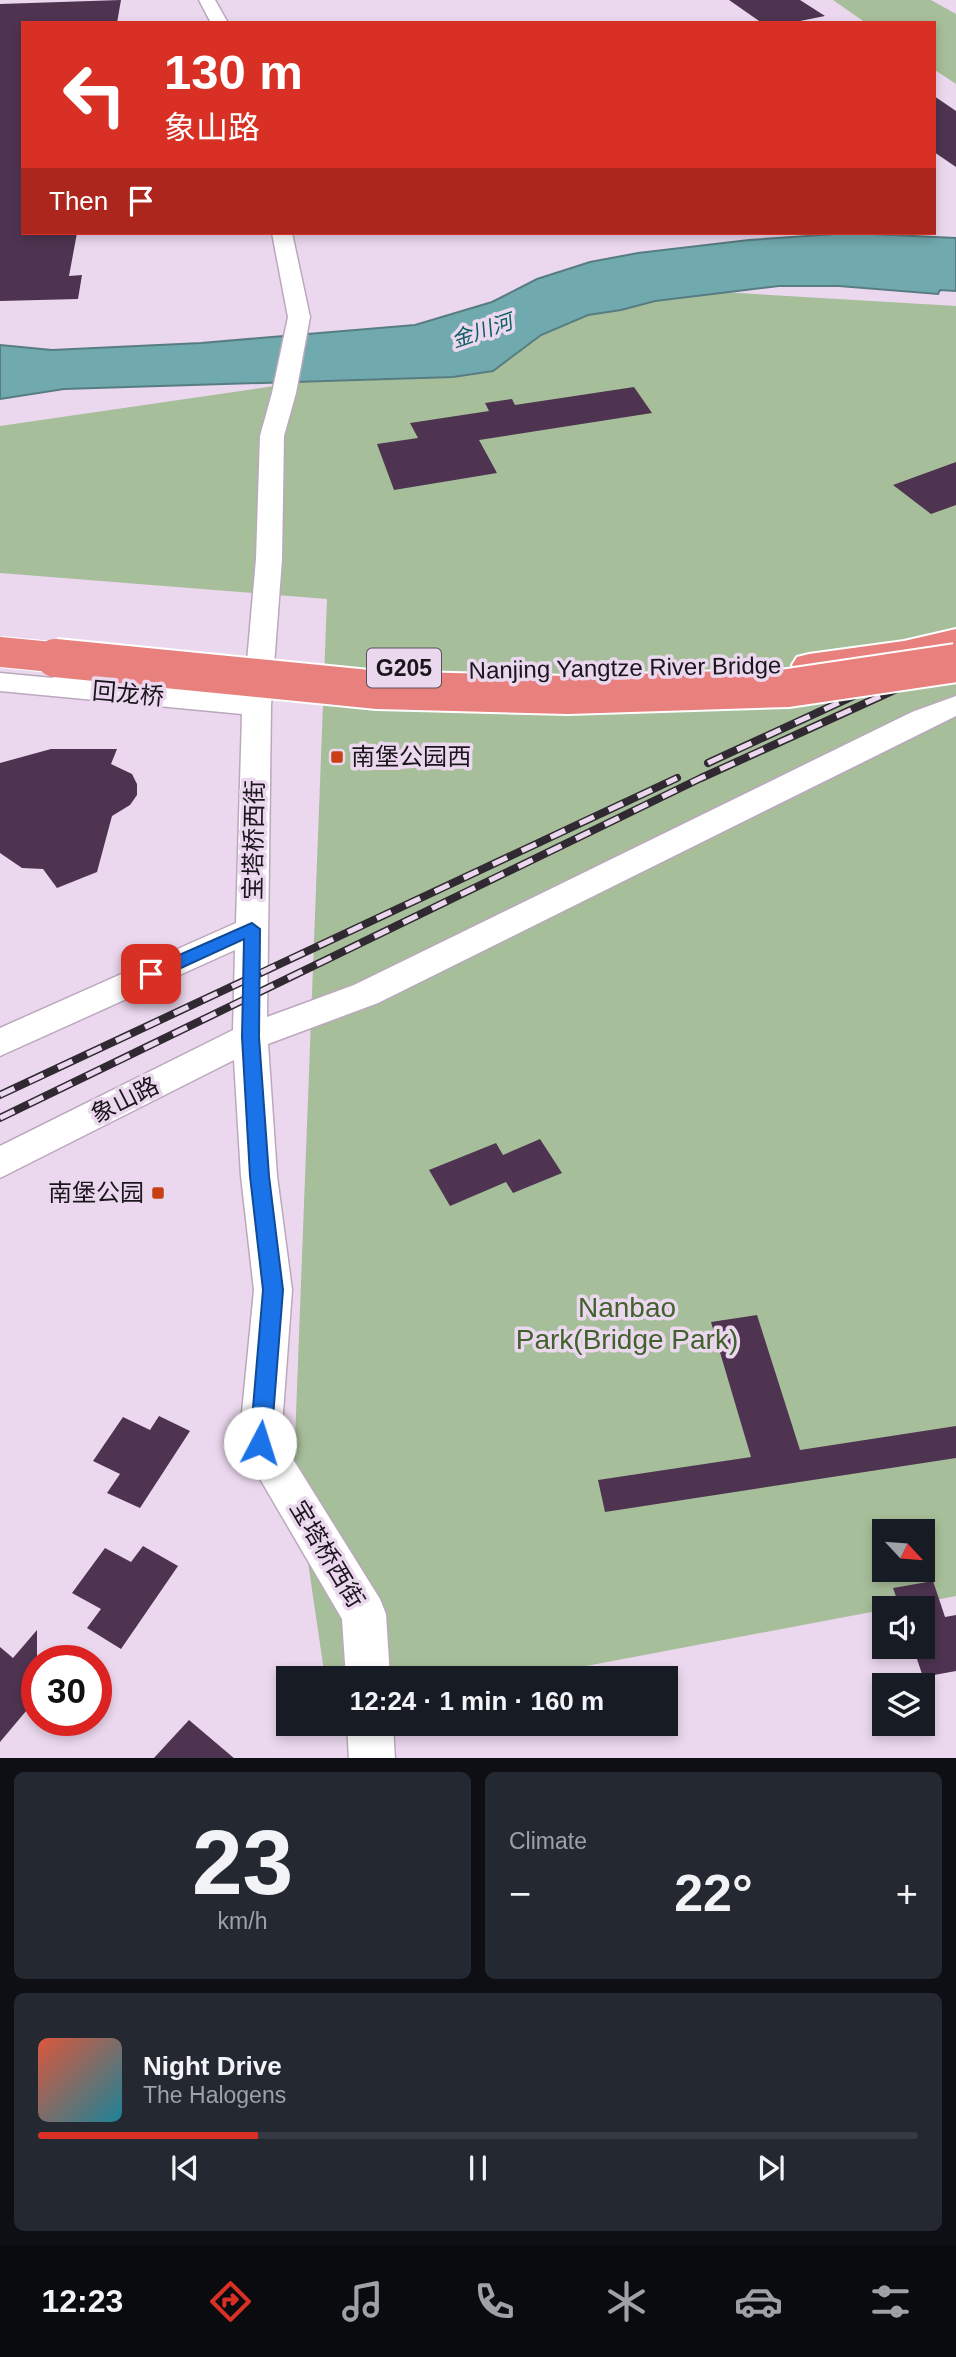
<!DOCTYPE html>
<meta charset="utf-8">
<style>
body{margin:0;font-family:Arial,"Noto Sans SC",sans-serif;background:#242831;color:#f1f3f6;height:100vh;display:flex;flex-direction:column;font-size:26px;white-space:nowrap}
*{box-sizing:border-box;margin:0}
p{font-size:23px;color:#9ea1a6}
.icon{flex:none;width:38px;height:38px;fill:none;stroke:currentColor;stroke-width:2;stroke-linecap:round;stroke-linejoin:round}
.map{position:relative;height:1758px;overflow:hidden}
.panel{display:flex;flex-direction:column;gap:14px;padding:14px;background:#0d0f14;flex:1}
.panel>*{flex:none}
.banner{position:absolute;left:21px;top:21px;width:915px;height:214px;border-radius:0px;box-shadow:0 4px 10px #0003;background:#d93025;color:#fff;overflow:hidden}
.needle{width:46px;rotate:116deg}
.buttons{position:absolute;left:872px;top:1519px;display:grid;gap:14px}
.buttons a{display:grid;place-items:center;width:63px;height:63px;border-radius:0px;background:#171b24;box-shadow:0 4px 10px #0003;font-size:35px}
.speed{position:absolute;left:21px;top:1645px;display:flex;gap:14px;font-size:35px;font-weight:700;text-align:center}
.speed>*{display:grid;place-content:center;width:91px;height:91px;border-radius:50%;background:#171b24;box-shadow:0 4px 10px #0003;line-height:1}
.speed .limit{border:10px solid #d22;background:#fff;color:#111}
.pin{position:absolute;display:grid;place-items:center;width:60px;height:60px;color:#fff;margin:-30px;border-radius:14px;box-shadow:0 4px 10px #0006}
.me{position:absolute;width:77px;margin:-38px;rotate:5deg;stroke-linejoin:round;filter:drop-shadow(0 0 5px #0008)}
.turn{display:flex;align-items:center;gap:24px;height:147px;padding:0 28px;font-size:32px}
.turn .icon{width:91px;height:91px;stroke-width:2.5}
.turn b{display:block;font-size:49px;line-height:60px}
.then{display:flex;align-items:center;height:66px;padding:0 28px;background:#0003;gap:14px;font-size:26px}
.big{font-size:52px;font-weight:700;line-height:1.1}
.panel .widget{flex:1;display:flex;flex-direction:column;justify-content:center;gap:10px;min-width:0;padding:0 24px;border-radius:10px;background:#242831}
.panel .dial{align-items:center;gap:0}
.dial b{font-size:91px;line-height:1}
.song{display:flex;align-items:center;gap:21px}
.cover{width:84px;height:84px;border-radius:10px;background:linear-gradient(135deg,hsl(10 70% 55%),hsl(190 70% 35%))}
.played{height:7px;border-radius:4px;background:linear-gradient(90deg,#d93025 25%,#363941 25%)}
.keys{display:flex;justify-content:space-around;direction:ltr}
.heat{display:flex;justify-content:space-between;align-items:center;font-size:38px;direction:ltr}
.panel .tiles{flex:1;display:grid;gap:14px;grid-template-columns:1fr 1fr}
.widget:last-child{grid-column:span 2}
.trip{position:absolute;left:276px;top:1666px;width:402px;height:70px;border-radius:0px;background:#171b24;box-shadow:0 4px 10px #0003;font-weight:700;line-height:70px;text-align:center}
.menu{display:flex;height:112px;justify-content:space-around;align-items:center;background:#090b0e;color:#9ea1a6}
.menu .icon{width:49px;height:49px}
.menu .on{color:#d93025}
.menu b{font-size:32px;color:#f1f3f6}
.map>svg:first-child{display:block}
</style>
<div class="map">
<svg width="956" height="1759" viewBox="0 0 956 1759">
<rect width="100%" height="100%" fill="#ebd8ee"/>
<g fill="#a7be9a" fill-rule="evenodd">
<path d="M833 0H931L956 14V84L935 70 934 23H866Z"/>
<path d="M671 289 956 306V1596L523 1678H325L294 1467 327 599 0 573V426L351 375ZM884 1531H922V1570H884Z"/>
</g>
<path fill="#71aaae" stroke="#577d82" stroke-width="2" d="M851 233 956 238V291L940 290 938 294 839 286H779L655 301 621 310 588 315 541 335 493 371 453 377 64 389 0 399V345L52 350 201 343 415 325 492 302 537 279 590 262 638 253 749 240Z"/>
<g fill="#4e3451">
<path d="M121 0 117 23H23V233H77L69 276 82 275 78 299 0 301V4Z"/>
<path d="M729 0H800L825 16 790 23H762Z"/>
<path d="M934 96 956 111V167L934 152Z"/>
<path d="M634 387 652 413 479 440 497 473 394 490 377 444 418 438 410 423 489 411 485 403 512 399 515 405Z"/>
<path d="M956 462V505L931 514 893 485Z"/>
<path d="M51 749H117L111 764 132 774 137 784V795L130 805 112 816 97 872 57 888 43 869 22 868 0 853V763Z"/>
<path d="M540 1139 562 1173 513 1193 506 1182 450 1206 429 1170 496 1143 503 1155Z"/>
<path d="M757 1315 800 1450 956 1426V1458L605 1512 598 1480 751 1457 711 1322Z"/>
<path d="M159 1416 190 1431 140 1508 107 1493 120 1474 93 1461 123 1417 150 1430Z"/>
<path d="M143 1546 178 1566 121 1649 87 1628 101 1609 72 1593 105 1548 131 1562Z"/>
<path d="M933 1581 945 1617 956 1615V1671L923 1677 913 1647H922V1608H900L893 1588Z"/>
<path d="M37 1630V1698L0 1742V1647L13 1658Z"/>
<path d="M189 1720 235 1759H153Z"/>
</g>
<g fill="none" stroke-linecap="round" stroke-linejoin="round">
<g stroke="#bba8bd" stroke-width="3">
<g id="minor">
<path d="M199 0H215L228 23H211Z"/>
<path d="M272 233H292L310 317 296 393 284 436 282 559 271 706 267 1017 354 985 912 712 956 696V716L378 1003 268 1044 277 1176 292 1290 281 1440 380 1599 386 1614 390 1678H346L342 1619 239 1443 254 1290 241 1176 234 1060 0 1178V1146L233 1030 235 950 0 1056V1028L236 923 242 714 0 691V673L244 696 256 559 260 436 272 393 288 317Z"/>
<path d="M347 1724H393L395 1759H349Z"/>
</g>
</g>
<g stroke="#fff" stroke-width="4">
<path id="highway" d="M956 629V649L904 661 809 676 797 673 792 665 797 657 809 654 904 641Z"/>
</g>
<use href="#minor" fill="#fff" fill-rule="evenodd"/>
<use href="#highway" fill="#e8817d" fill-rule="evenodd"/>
<g stroke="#302932" stroke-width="6">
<path id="rail-far1" d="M932 659 956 648"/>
</g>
<g stroke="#302932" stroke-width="8">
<g id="rail">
<path d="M708 763 936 658"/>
<path d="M0 1095 677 778"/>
<path d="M0 1118 701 778 956 662"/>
</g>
</g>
<use href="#rail-far1" stroke="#ebd8ee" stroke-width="4.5" stroke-dasharray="12" stroke-linecap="butt"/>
<use href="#rail" stroke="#ebd8ee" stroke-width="5" stroke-dasharray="16" stroke-linecap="butt"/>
<g stroke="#fff" stroke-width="32" stroke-linecap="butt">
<path id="highway-bridge-far1" d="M0 652 72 659"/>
</g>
<g stroke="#fff" stroke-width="42" stroke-linecap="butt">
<path id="highway-bridge" d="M55 658 378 690 568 695 788 688 956 663"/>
</g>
<use href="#highway-bridge-far1" stroke="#e8817d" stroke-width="30"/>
<use href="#highway-bridge" stroke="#e8817d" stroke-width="38"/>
</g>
<path fill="#1a73e8" stroke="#114b97" stroke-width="2" d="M252 923 260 929 259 1037 269 1176 283 1290 271 1443 268 1450 260 1453 253 1450 250 1443 263 1290 250 1176 242 1037 244 939 157 979H145L143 974 145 970Z"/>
<g fill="#c73f13" stroke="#ebd8ee" stroke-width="2.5">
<rect x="330" y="750" width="14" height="14" rx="3.5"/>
<rect x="151" y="1186" width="14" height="14" rx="3.5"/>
</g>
<g text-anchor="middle" stroke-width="7" stroke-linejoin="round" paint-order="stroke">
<g font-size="21" font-style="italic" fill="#0b5e63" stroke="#ebd8ee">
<text transform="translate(482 331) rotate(-19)" y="7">金川河</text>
</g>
<rect fill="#ebd8ee" stroke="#59505b" stroke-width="2" x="367" y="648.5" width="74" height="39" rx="5"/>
<g font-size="23" font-weight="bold" fill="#1b151c">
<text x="404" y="676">G205</text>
</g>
<g font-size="24" fill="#1b151c" stroke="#ebd8ee">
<text transform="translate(625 668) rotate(-1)" y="8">Nanjing Yangtze River Bridge</text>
<text transform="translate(128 694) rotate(5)" y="8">回龙桥</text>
<text transform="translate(254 840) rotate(-89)" y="8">宝塔桥西街</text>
<text transform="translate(125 1100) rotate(-27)" y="8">象山路</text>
<text transform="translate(327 1554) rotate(59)" y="8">宝塔桥西街</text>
</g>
<g font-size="24" fill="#1b151c" stroke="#ebd8ee" text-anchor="start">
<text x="351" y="765">南堡公园西</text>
<text x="144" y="1201" text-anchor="end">南堡公园</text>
</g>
<g font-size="28" fill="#41622c" stroke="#ebd8ee">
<text x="627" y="1317">Nanbao<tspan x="627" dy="32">Park(Bridge Park)</tspan></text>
</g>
</g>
</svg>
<div class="buttons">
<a><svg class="needle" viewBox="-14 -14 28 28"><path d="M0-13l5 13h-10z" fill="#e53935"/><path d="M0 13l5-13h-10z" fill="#9ea1a6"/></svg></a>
<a><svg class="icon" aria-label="sound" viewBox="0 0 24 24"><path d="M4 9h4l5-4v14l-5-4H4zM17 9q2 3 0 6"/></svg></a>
<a><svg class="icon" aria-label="layers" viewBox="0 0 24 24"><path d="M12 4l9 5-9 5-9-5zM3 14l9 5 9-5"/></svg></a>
</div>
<div class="speed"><div class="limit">30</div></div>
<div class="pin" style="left:151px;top:974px;background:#d93025"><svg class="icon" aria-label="arrive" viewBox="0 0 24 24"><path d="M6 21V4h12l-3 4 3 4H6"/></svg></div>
<svg class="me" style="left:260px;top:1443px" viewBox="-20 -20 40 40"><circle r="19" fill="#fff"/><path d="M0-13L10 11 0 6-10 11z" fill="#1a73e8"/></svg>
<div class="trip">12:24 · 1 min · 160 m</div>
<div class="banner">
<div class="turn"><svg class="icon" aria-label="left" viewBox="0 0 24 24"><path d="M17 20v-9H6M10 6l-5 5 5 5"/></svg><div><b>130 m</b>象山路</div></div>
<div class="then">Then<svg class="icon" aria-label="arrive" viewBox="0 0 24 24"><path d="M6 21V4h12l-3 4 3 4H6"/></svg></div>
</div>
</div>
<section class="panel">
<div class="tiles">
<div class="widget dial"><b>23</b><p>km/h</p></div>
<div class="widget"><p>Climate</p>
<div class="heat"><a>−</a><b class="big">22°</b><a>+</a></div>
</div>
<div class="widget">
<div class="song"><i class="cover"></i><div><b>Night Drive</b><p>The Halogens</p></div></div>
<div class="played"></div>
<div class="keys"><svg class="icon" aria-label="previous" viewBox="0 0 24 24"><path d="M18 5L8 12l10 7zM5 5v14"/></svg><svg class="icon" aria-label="pause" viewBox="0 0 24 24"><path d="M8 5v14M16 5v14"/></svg><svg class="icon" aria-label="next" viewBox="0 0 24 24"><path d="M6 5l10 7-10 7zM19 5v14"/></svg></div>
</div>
</div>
</section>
<nav class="menu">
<b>12:23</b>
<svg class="icon on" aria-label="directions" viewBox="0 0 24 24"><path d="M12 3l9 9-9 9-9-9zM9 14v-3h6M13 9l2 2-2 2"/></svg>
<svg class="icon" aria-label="music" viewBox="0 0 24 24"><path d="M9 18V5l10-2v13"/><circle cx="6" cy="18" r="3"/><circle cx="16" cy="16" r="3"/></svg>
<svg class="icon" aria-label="phone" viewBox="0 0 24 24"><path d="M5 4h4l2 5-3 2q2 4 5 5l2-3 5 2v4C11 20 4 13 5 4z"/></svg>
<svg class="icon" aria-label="climate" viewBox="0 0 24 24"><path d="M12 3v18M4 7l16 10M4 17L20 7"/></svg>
<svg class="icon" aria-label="car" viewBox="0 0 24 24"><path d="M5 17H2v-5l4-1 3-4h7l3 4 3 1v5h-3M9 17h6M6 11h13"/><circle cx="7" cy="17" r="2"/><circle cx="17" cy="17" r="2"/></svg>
<svg class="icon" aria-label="filters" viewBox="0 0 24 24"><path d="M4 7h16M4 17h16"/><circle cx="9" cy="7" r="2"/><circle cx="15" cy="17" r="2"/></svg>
</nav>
